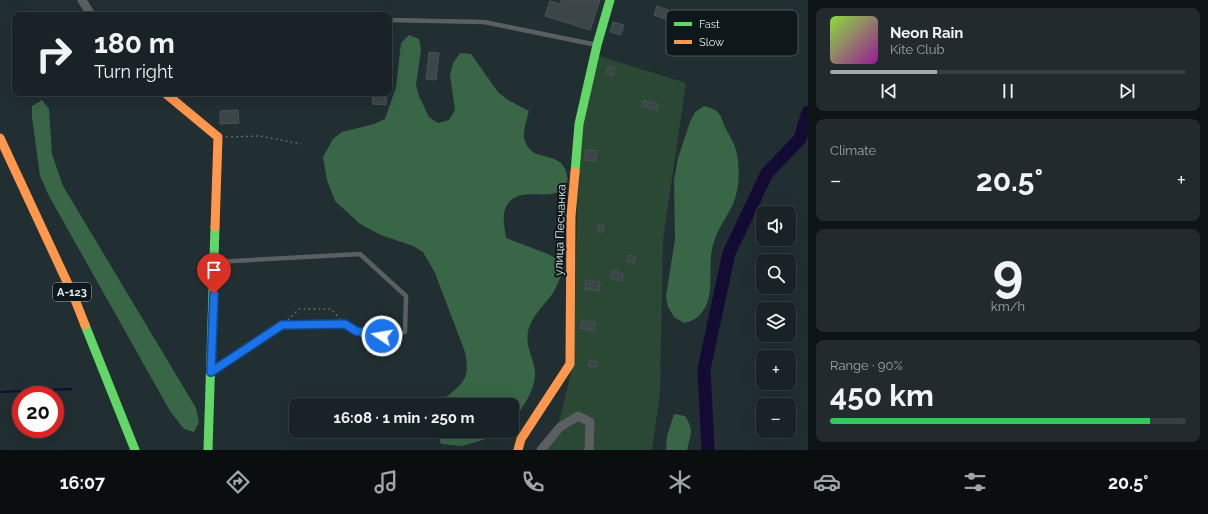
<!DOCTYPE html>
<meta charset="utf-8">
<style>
body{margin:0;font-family:Raleway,sans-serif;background:#222a2e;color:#f1f3f6;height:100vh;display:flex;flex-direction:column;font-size:15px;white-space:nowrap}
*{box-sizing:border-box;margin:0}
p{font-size:13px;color:#9fa4a7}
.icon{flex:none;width:22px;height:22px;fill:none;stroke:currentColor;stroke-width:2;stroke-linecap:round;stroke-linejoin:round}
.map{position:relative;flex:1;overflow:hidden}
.panel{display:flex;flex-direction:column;gap:8px;padding:8px;background:#0e1315;width:400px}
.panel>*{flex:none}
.top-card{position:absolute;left:12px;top:12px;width:380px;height:84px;border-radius:8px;box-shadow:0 4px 16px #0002,0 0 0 1px #373f43;background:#192226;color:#f1f3f6;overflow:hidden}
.controls{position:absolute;left:756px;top:206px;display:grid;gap:8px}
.controls a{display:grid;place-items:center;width:40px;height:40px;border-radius:8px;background:#192226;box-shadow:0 4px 16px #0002,0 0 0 1px #373f43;font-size:20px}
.speed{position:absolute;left:12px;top:386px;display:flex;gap:8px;font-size:20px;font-weight:700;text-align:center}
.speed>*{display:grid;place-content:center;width:52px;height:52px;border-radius:50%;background:#192226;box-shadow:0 4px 16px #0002,0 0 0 1px #373f43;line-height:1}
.speed .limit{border:6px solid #d22;background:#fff;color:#111}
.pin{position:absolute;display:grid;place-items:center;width:34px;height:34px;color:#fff;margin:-41px -17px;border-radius:50% 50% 50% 0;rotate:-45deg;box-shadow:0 0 4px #0007}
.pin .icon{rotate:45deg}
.me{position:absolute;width:44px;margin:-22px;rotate:282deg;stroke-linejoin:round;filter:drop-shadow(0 0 3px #0008)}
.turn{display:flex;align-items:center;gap:14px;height:84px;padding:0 16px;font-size:18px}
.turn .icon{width:52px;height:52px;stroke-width:2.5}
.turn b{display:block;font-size:28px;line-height:34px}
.big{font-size:30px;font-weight:700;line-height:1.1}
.panel .card{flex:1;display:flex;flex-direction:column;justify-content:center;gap:6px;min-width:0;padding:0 14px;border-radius:8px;background:#222a2e}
.panel .dial{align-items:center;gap:0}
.dial b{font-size:52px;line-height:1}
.song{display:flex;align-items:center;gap:12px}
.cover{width:48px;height:48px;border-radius:6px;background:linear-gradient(135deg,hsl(90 70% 55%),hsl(300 70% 35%))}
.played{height:4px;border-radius:2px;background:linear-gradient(90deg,#9ba8ac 30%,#373f43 30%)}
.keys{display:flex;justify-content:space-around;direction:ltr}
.heat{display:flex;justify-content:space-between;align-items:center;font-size:22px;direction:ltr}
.charge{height:6px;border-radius:3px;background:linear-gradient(90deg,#34c759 90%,#373f43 0)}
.trip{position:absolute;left:289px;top:398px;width:230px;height:40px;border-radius:8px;background:#192226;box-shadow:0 4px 16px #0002,0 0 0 1px #373f43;font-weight:700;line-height:40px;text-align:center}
.tabs{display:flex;height:64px;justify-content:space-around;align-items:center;background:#0a0e0f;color:#9fa4a7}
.tabs .icon{width:28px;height:28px}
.tabs .current{color:#9ba8ac}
.tabs b{font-size:18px;color:#f1f3f6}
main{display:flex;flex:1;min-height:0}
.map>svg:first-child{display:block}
</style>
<main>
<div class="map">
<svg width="808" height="450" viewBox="0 0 808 450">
<rect width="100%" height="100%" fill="#212e32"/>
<path fill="#2b4834" d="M596 55 686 83 663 240 660 394 652 450H546L555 438 572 369 575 299 578 175 584 107Z"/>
<g fill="#386647">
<path d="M409 35 419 39 421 50 416 85 419 96 429 117 438 123 449 120 455 110 450 75 453 63 460 53 471 54 498 92 508 100 529 111C527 118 523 132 524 138 530 159 544 153 558 161 564 164 569 175 567 182 566 184 564 189 562 190 547 202 511 182 504 213 503 221 505 230 506 238L548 254 558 260 563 271C560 278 557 286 553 293 545 304 533 315 529 328 523 346 536 360 535 376 534 393 521 409 512 422V405H438C446 395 463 387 466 374 468 367 466 359 465 352L435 273 423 252 413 246 381 235 360 224 335 201 327 180 323 157 333 139 342 132 374 124 385 119 396 87 401 43Z"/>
<path d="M42 100 49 109 52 154 63 186 196 408 199 422 194 432 184 429 170 411 49 196 40 176 32 117V106Z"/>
<path d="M704 106C724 111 719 116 727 131 730 137 734 143 736 150 740 166 740 188 733 204 727 217 717 230 713 245 706 268 719 302 695 319 692 321 687 322 684 323L674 317 668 307 666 296 675 239 674 181 678 158 690 122 695 112Z"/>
<path d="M674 414 685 416C694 430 691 434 687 450H666L667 436Z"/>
<path d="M437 431H504L500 435 462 446 441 444Z"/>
</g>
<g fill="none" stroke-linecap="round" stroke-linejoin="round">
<path stroke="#130b33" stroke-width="2" d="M0 392 72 389"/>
<path stroke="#130b33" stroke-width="13" d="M708 450 704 369 729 253 767 173 800 139 808 112"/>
</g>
<g fill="#3c4648" stroke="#485354">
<path d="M561 0H600L590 30 545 16 550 1 561 4Z"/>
<path d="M657 6 671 11 668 20 654 15Z"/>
<path d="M613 22 624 25 621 35 610 32Z"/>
<path d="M429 52 439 53 436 80 426 79Z"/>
<path d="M608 66 615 68 613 75 606 74Z"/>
<path d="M373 93H387L386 105 372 104Z"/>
<path d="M644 100 659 104 657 110 642 106Z"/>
<path d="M238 110 239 123 220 124V111Z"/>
<path d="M586 150 597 151 595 161 585 160Z"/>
<path d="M599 223 604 225 602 233 597 231Z"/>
<path d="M629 255 636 257 634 263 627 261Z"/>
<path d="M613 270 618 271V273L623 274 622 281 610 278Z"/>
<path d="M586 280 600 282 599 291 585 289Z"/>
<path d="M582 320 596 323 594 331 580 328Z"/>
<path d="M590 360 598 362 596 367 588 366Z"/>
</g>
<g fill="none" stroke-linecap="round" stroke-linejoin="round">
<g stroke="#626769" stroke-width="1.5" stroke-dasharray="2 3" stroke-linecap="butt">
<path d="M226 137 260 136 301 144"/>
<path d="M288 320 299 309H331L340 319"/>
</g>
<g stroke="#5c5f62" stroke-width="4.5">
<path d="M389 20 484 22 597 45"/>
<path d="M213 371 282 325 345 324 356 331 382 337 405 332 406 296 360 254 215 262"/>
</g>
<g stroke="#5c5f62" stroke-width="9">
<path d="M82 0 91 15"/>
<path d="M541 450 560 427 578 416 590 422 589 450"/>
</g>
<g stroke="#63d668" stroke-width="9">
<path d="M575 172 579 124 597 45 610 0"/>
<path d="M85 325 135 450"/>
<path d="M208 450 215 227"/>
</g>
<g stroke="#ff974d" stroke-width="9">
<path d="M165 93 218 137 215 227"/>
<path d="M0 138 74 297 85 325"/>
<path d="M518 450 521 439 570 364 571 216 575 172"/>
</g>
</g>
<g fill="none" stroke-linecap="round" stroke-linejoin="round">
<g stroke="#114b97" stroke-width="10">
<path id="route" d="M214 294 211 372 282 325 345 324 356 331 382 336"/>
</g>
<use href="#route" stroke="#1a73e8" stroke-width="7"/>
</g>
<g text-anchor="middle" stroke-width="4" stroke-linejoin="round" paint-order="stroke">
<rect fill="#0e171a" stroke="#9fabae" stroke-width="1" x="53" y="283" width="38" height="18" rx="3"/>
<g font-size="11" font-weight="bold" fill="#ddeaee">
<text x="72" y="296">А-123</text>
</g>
<g font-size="12" fill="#ddeaee" stroke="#0e171a">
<text transform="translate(560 230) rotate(-88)" y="4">улица Песчанка</text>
</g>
</g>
<rect x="666" y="10" width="132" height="46" rx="6" fill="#0e171a" stroke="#4c565a" stroke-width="1"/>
<rect x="674" y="22" width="18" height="4" fill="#63d668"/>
<rect x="674" y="40" width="18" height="4" fill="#ff974d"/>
<g font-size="11" fill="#ddeaee">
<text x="699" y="28">Fast</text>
<text x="699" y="46">Slow</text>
</g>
</svg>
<div class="controls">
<a><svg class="icon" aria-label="sound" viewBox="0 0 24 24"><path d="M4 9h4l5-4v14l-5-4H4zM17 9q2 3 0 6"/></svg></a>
<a><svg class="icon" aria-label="search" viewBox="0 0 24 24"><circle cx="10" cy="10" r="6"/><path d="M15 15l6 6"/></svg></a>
<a><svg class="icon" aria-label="layers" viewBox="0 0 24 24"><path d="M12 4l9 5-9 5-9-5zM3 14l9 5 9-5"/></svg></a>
<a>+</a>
<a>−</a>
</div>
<div class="speed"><div class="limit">20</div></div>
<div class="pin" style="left:214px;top:294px;background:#d93025"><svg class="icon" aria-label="arrive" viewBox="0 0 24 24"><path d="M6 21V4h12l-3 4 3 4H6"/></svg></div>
<svg class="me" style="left:382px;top:336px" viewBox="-20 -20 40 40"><circle r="17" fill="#1a73e8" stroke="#fff" stroke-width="3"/><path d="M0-11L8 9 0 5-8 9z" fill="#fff"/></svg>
<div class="trip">16:08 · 1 min · 250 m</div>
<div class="top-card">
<div class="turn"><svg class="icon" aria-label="right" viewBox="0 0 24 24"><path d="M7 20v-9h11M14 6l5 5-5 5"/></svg><div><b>180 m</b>Turn right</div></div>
</div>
</div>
<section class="panel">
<div class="card">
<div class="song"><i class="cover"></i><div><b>Neon Rain</b><p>Kite Club</p></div></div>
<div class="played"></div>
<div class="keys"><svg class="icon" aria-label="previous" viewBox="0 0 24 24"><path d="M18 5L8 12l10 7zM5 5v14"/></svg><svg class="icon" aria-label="pause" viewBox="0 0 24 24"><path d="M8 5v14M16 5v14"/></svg><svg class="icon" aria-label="next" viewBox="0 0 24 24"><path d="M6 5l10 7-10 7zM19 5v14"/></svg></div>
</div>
<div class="card"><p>Climate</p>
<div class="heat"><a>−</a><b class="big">20.5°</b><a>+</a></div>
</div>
<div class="card dial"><b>9</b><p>km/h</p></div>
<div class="card"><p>Range · 90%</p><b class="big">450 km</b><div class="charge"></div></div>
</section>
</main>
<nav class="tabs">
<b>16:07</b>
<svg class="icon current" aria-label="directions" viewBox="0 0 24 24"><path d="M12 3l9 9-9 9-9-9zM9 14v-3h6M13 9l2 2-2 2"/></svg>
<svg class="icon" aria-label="music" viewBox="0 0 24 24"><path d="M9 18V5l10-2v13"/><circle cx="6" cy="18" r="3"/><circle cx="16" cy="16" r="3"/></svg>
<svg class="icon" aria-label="phone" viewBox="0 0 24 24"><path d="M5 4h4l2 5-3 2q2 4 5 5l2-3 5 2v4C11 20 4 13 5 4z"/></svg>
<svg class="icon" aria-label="climate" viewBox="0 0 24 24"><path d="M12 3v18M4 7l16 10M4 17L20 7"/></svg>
<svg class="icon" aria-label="car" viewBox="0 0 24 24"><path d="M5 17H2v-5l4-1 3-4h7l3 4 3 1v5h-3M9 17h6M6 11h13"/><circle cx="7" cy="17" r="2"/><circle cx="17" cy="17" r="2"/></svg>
<svg class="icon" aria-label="filters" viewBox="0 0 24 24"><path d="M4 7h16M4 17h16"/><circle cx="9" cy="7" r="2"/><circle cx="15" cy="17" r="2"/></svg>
<b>20.5°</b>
</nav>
